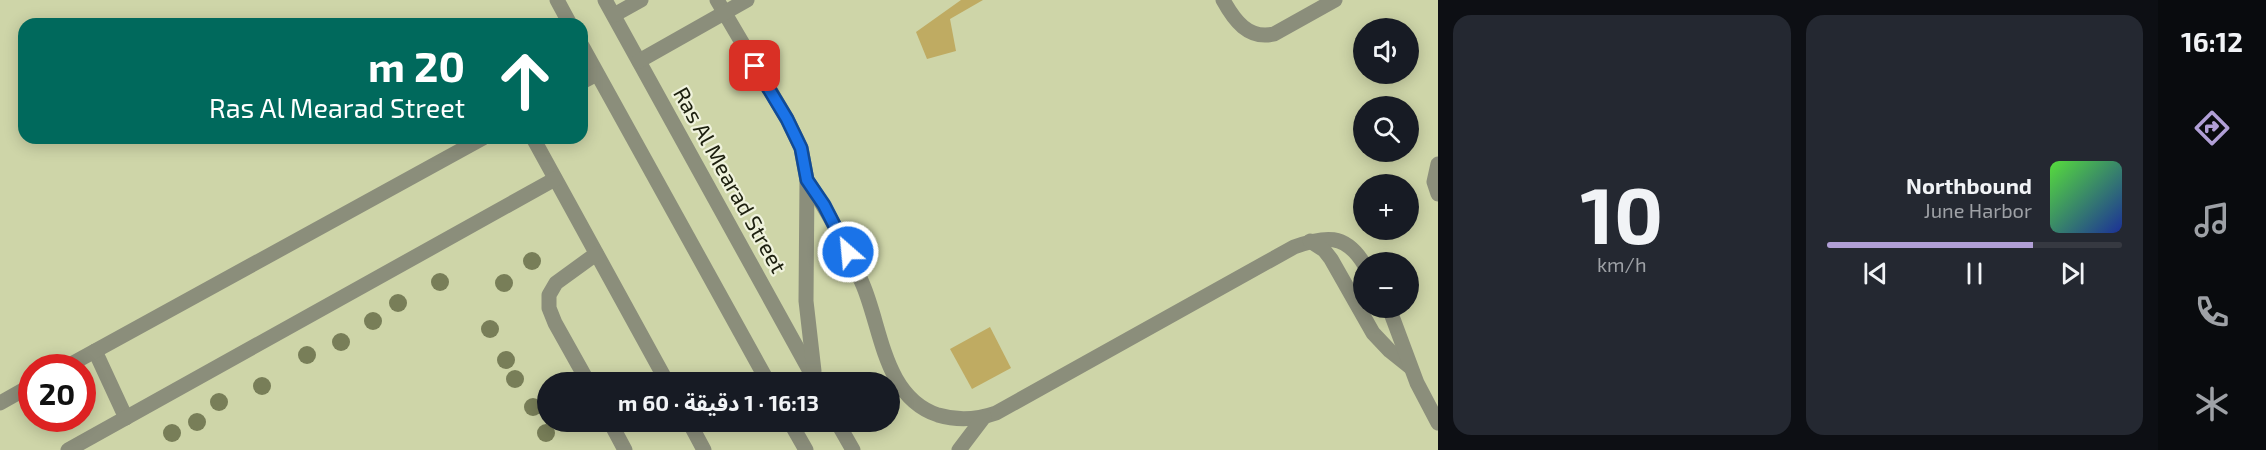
<!DOCTYPE html>
<html lang="ar">
<meta charset="utf-8">
<style>
body{margin:0;font-family:"Exo 2","Noto Sans Arabic",sans-serif;background:#242831;color:#f1f3f6;direction:rtl;height:100vh;display:flex;flex-direction:column;font-size:22px;white-space:nowrap}
*{box-sizing:border-box;margin:0}
p{font-size:20px;color:#9ea1a6}
.icon{flex:none;width:33px;height:33px;fill:none;stroke:currentColor;stroke-width:2;stroke-linecap:round;stroke-linejoin:round}
.map{position:relative;flex:1;overflow:hidden;direction:ltr}
.panel{display:flex;flex-direction:column;gap:15px;padding:15px;background:#0d0f14;width:720px}
.panel>*{flex:none}
.banner{position:absolute;left:18px;top:18px;width:570px;height:126px;border-radius:18px;box-shadow:0 3px 15px #0003;direction:rtl;background:#00695c;color:#fff;overflow:hidden}
.controls{position:absolute;left:1353px;top:18px;display:grid;gap:12px}
.controls a{display:grid;place-items:center;width:66px;height:66px;border-radius:50%;background:#171b24;box-shadow:0 3px 15px #0003;font-size:30px}
.speed{position:absolute;left:18px;top:354px;display:flex;gap:12px;font-size:30px;font-weight:700;text-align:center}
.speed>*{display:grid;place-content:center;width:78px;height:78px;border-radius:50%;background:#171b24;box-shadow:0 3px 15px #0003;line-height:1}
.speed .limit{border:9px solid #d22;background:#fff;color:#111}
.pin{position:absolute;display:grid;place-items:center;width:51px;height:51px;color:#fff;margin:-26px;border-radius:12px;box-shadow:0 3px 9px #0006}
.me{position:absolute;width:66px;margin:-33px;rotate:333deg;stroke-linejoin:round;filter:drop-shadow(0 0 4px #0008)}
.turn{display:flex;align-items:center;gap:21px;height:126px;padding:0 24px;font-size:27px}
.turn .icon{width:78px;height:78px;stroke-width:2.5}
.turn b{display:block;font-size:42px;line-height:51px}
.panel .tile{flex:1;display:flex;flex-direction:column;justify-content:center;gap:9px;min-width:0;padding:0 21px;border-radius:18px;background:#242831}
.panel .dial{align-items:center;gap:0}
.dial b{font-size:78px;line-height:1}
.song{display:flex;align-items:center;gap:18px}
.cover{width:72px;height:72px;border-radius:9px;background:linear-gradient(135deg,hsl(110 70% 55%),hsl(230 70% 35%))}
.played{height:6px;border-radius:3px;background:linear-gradient(90deg,#b19fd6 70%,#363941 70%)}
.keys{display:flex;justify-content:space-around;direction:ltr}
.panel .tiles{flex:1;display:grid;gap:15px;grid-template-columns:repeat(2,1fr)}
.trip{position:absolute;left:537px;top:372px;width:363px;height:60px;border-radius:30px;background:#171b24;box-shadow:0 3px 15px #0003;font-weight:700;line-height:60px;text-align:center;direction:rtl}
main{display:flex;flex:1;min-height:0}
.tab-bar{display:flex;flex-direction:column;width:108px;justify-content:space-around;align-items:center;background:#090b0e;color:#9ea1a6}
.tab-bar .icon{width:42px;height:42px}
.tab-bar .on{color:#b19fd6}
.tab-bar b{font-size:27px;color:#f1f3f6}
.map>svg:first-child{display:block}
</style>
<main>
<nav class="tab-bar">
<b>16:12</b>
<svg class="icon on" aria-label="directions" viewBox="0 0 24 24"><path d="M12 3l9 9-9 9-9-9zM9 14v-3h6M13 9l2 2-2 2"/></svg>
<svg class="icon" aria-label="music" viewBox="0 0 24 24"><path d="M9 18V5l10-2v13"/><circle cx="6" cy="18" r="3"/><circle cx="16" cy="16" r="3"/></svg>
<svg class="icon" aria-label="phone" viewBox="0 0 24 24"><path d="M5 4h4l2 5-3 2q2 4 5 5l2-3 5 2v4C11 20 4 13 5 4z"/></svg>
<svg class="icon" aria-label="climate" viewBox="0 0 24 24"><path d="M12 3v18M4 7l16 10M4 17L20 7"/></svg>
</nav>
<section class="panel">
<div class="tiles">
<div class="tile">
<div class="song"><i class="cover"></i><div><b>Northbound</b><p>June Harbor</p></div></div>
<div class="played"></div>
<div class="keys"><svg class="icon" aria-label="previous" viewBox="0 0 24 24"><path d="M18 5L8 12l10 7zM5 5v14"/></svg><svg class="icon" aria-label="pause" viewBox="0 0 24 24"><path d="M8 5v14M16 5v14"/></svg><svg class="icon" aria-label="next" viewBox="0 0 24 24"><path d="M6 5l10 7-10 7zM19 5v14"/></svg></div>
</div>
<div class="tile dial"><b>10</b><p>km/h</p></div>
</div>
</section>
<div class="map">
<svg width="1438" height="450" viewBox="0 0 1438 450">
<rect width="100%" height="100%" fill="#ced5a8"/>
<g fill="#bfab62">
<path d="M961 0H983L950 19 956 51 927 59 916 32Z"/>
<path d="M990 327 1011 368 972 389 950 349Z"/>
</g>
<g fill="none" stroke-linecap="round" stroke-linejoin="round">
<g stroke="#8b8e7b" stroke-width="15">
<path d="M557 0 570 24"/>
<path d="M605 0 816 382"/>
<path d="M717 0 787 119 801 148 807 180 806 301 814 371"/>
<path d="M1223 0C1234 20 1248 40 1274 34L1335 0"/>
<path d="M614 15 641 0"/>
<path d="M582 46 768 382"/>
<path d="M639 61 747 0"/>
<path d="M582 82 597 74"/>
<path d="M533 138 667 382"/>
<path d="M1438 164 1434 182 1438 194"/>
<path d="M807 180C829 213 848 249 863 285 882 330 884 397 938 415 958 421 976 420 996 413L1294 247C1325 236 1345 233 1364 264"/>
<path d="M1310 241 1324 250 1331 259 1373 333 1390 351 1410 367"/>
<path d="M1389 308 1417 383 1438 423"/>
<path d="M95 351 126 418"/>
<path d="M64 368 483 138"/>
<path d="M588 382 555 323 549 308V295L556 283 596 254"/>
<path d="M0 403 32 385"/>
<path d="M610 422 625 450"/>
<path d="M689 422 704 450"/>
<path d="M790 422 806 450"/>
<path d="M837 422 853 450"/>
<path d="M68 450 555 179"/>
<path d="M959 450 984 417"/>
</g>
</g>
<g fill="#787e58">
<circle cx="532" cy="261" r="9"/>
<circle cx="440" cy="282" r="9"/>
<circle cx="504" cy="283" r="9"/>
<circle cx="398" cy="303" r="9"/>
<circle cx="373" cy="321" r="9"/>
<circle cx="490" cy="329" r="9"/>
<circle cx="341" cy="342" r="9"/>
<circle cx="307" cy="355" r="9"/>
<circle cx="506" cy="360" r="9"/>
<circle cx="515" cy="379" r="9"/>
<circle cx="262" cy="386" r="9"/>
<circle cx="219" cy="402" r="9"/>
<circle cx="533" cy="407" r="9"/>
<circle cx="197" cy="422" r="9"/>
<circle cx="172" cy="433" r="9"/>
<circle cx="546" cy="433" r="9"/>
</g>
<g fill="none" stroke-linecap="round" stroke-linejoin="round">
<g stroke="#114b97" stroke-width="15">
<path id="route" d="M755 66 787 119 801 148 807 180 824 205 848 252"/>
</g>
<use href="#route" stroke="#1a73e8" stroke-width="10"/>
</g>
<g text-anchor="middle" stroke-width="4.5" stroke-linejoin="round" paint-order="stroke">
<g font-size="22" fill="#1c1f0e" stroke="#f0f3dd">
<text transform="translate(730 180) rotate(61)" y="8">Ras Al Mearad Street</text>
</g>
</g>
</svg>
<div class="controls">
<a><svg class="icon" aria-label="sound" viewBox="0 0 24 24"><path d="M4 9h4l5-4v14l-5-4H4zM17 9q2 3 0 6"/></svg></a>
<a><svg class="icon" aria-label="search" viewBox="0 0 24 24"><circle cx="10" cy="10" r="6"/><path d="M15 15l6 6"/></svg></a>
<a>+</a>
<a>−</a>
</div>
<div class="speed"><div class="limit">20</div></div>
<div class="pin" style="left:755px;top:66px;background:#d93025"><svg class="icon" aria-label="arrive" viewBox="0 0 24 24"><path d="M6 21V4h12l-3 4 3 4H6"/></svg></div>
<svg class="me" style="left:848px;top:252px" viewBox="-20 -20 40 40"><circle r="17" fill="#1a73e8" stroke="#fff" stroke-width="3"/><path d="M0-11L8 9 0 5-8 9z" fill="#fff"/></svg>
<div class="trip">16:13 · 1 دقيقة · 60 m</div>
<div class="banner">
<div class="turn"><svg class="icon" aria-label="ahead" viewBox="0 0 24 24"><path d="M12 20V5M6 11l6-6 6 6"/></svg><div><b>20 m</b>Ras Al Mearad Street</div></div>
</div>
</div>
</main>
